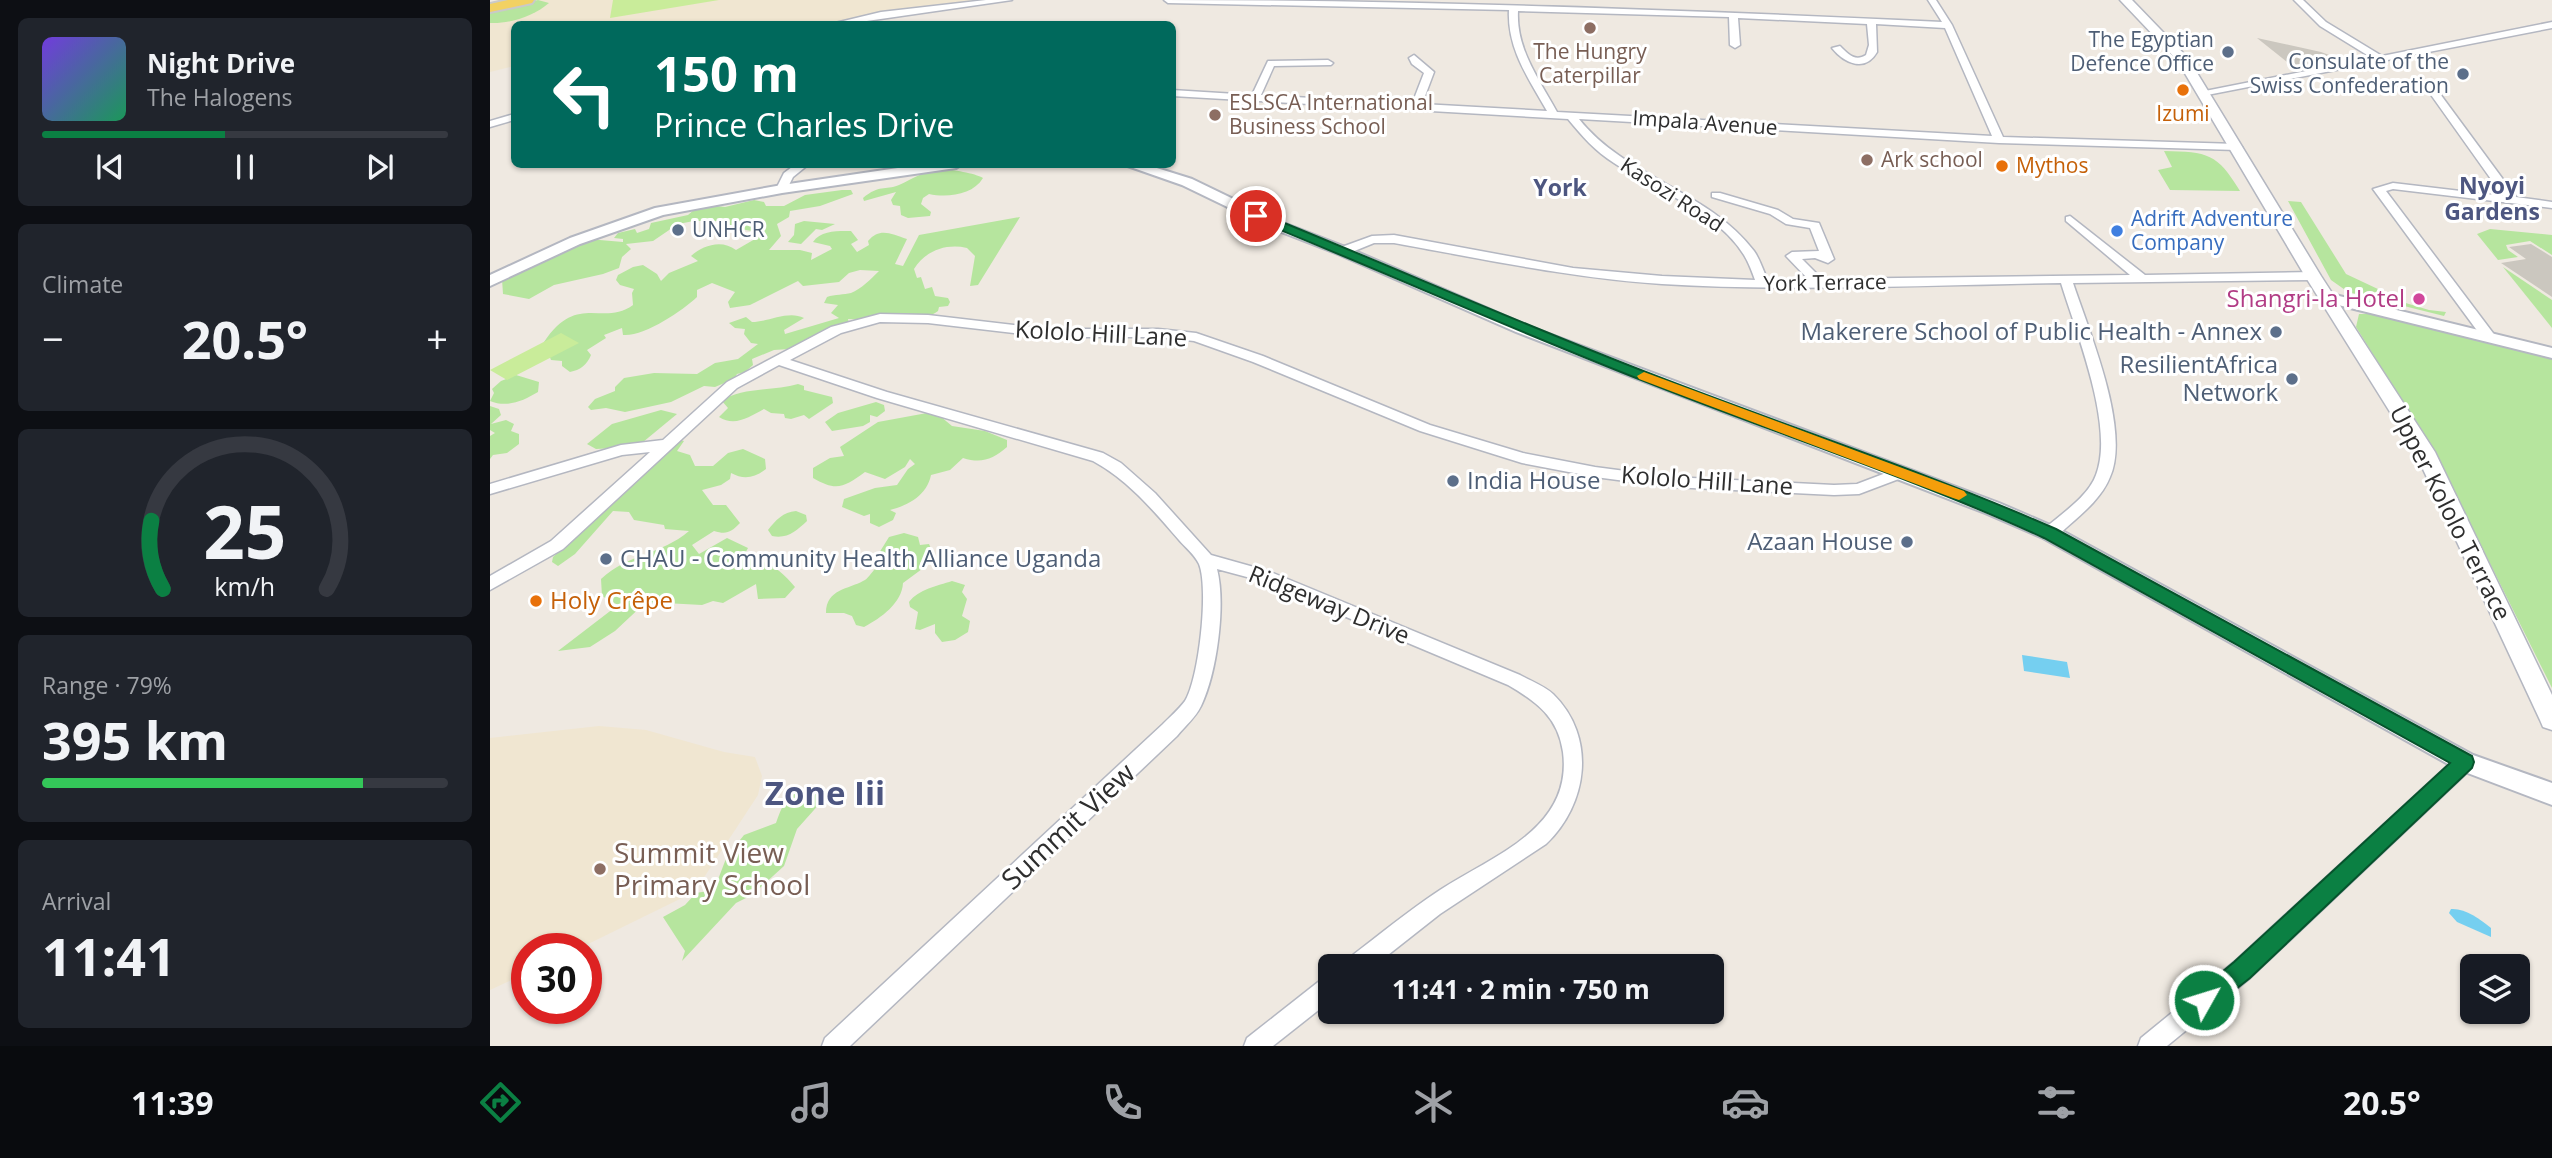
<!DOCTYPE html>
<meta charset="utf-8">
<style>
body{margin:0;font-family:"Open Sans",sans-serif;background:#20242c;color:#f1f3f6;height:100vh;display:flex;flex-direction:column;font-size:26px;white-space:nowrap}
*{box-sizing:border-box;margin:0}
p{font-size:23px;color:#9ea1a6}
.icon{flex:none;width:38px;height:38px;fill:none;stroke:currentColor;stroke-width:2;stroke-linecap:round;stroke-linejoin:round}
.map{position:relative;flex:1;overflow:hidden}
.details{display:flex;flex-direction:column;gap:18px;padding:18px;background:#0d0f14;width:490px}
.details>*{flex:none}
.guide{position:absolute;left:21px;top:21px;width:665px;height:147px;border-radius:10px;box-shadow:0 2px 5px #0004;background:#00695c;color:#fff;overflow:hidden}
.fabs{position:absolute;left:1970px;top:954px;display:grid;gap:14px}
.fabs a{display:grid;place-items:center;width:70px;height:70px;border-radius:10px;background:#171b24;box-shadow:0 2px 5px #0004;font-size:35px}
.speed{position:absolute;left:21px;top:933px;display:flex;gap:14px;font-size:35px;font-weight:700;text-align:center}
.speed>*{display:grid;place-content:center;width:91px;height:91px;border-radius:50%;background:#171b24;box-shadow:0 2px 5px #0004;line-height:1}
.speed .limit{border:10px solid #d22;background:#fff;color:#111}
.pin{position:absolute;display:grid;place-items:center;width:60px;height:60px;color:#fff;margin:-30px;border:4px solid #fff;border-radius:50%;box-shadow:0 2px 7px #0007}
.me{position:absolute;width:77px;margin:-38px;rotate:51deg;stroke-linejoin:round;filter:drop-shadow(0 0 5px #0008)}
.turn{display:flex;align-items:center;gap:24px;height:147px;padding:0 28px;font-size:32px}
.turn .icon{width:91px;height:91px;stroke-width:2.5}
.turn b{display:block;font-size:49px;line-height:60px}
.big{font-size:52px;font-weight:700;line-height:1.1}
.details .tile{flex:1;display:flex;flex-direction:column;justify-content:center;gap:10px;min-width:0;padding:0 24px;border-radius:10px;background:#20242c}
.details .dial{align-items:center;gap:0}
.dial svg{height:182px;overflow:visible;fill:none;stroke:#363941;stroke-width:7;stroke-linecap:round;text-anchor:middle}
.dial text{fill:#f1f3f6;stroke:none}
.song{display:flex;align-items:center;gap:21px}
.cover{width:84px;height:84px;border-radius:10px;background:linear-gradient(135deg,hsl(260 70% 55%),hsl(150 70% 35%))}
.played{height:7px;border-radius:4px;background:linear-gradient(90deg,#0b8043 45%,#363941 45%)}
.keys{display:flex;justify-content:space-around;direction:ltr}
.heat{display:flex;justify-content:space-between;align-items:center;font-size:38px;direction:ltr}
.charge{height:10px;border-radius:5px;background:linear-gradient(90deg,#34c759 79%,#363941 0)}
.trip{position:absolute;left:828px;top:954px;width:406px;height:70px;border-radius:10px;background:#171b24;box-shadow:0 2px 5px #0004;font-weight:700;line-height:70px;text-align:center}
.menu{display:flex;height:112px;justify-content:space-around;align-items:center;background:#090b0e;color:#9ea1a6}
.menu .icon{width:49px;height:49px}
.menu .on{color:#0b8043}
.menu b{font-size:32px;color:#f1f3f6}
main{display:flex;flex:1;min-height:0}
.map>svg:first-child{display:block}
</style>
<main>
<section class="details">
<div class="tile">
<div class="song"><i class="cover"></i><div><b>Night Drive</b><p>The Halogens</p></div></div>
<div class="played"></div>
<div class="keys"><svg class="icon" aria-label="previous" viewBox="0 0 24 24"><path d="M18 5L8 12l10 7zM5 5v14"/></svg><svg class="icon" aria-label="pause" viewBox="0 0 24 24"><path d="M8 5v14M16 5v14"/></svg><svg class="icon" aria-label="next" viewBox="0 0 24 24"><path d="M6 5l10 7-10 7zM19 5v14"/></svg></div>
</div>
<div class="tile"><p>Climate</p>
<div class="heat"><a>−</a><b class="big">20.5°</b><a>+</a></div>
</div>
<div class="tile dial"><svg viewBox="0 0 100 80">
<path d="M14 69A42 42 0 1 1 86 69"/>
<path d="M14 69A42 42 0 0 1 9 39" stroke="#0b8043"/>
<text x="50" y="56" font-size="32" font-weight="700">25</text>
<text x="50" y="72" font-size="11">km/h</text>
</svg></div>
<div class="tile"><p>Range · 79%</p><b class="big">395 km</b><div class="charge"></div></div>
<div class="tile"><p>Arrival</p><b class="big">11:41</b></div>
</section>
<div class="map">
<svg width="2062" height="1046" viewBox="0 0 2062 1046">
<rect width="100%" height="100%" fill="#efe9e1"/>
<g fill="#f0e6d1">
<path d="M48 0H497L449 5 335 24H24V66L0 72V9Z"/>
<path d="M109 726 156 730 234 752 265 757 272 776 268 795 209 885 196 896 90 948H37V973L0 990V738Z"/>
</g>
<g fill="#b6e59e">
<path d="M48 0 59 3C44 16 20 24 0 23V11Z"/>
<path d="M1674 151C1718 152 1727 153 1750 191L1680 190 1668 170 1682 167Z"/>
<path d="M451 168C462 170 485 173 493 178 483 195 457 198 439 194L433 198 431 204 441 212 440 216 418 218 411 215 410 206 403 205 401 200 406 192 374 201 373 198C390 184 394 191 409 185 424 178 435 171 451 168Z"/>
<path d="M352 190H361L363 194 330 206 300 211 299 217 287 224 291 236 279 250H310L322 253 321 260 342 249 340 246 323 242C331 230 348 231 361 231L368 240 361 244 367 252 379 245 378 241C390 227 401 234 417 239L405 264 413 266 429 235 530 217 488 285 480 286 485 256 477 248C456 243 435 251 424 269L427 278 431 277 435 289 442 287 445 296 458 298 460 302 458 306 449 307 448 311C434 320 427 324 412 314L396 321 358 319 359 323 323 337 314 343 299 349 284 350 262 359 263 365 255 372 247 374 244 379 225 387 214 386 181 402 135 412 116 408 101 410 98 407 105 399 125 391V387L134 378 164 373 207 374 225 363 248 359 268 344 261 343 254 334 255 329 245 328 239 323 256 317 262 322C279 322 298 310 314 318L294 330 295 334 349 318 341 313 348 305 334 303 337 297C345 294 354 295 361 293 371 289 381 279 389 271L370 270 359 273 349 282 313 286 308 281 260 305 240 308 238 302 245 292 222 283 207 290V297C192 311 154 337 133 335L132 328 114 335 116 338 97 350 101 355C97 365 90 370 80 372L72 366V361L61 360 54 342C87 292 113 327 143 305L142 293 144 289 130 285 126 280 128 275 143 267 153 265 167 274 171 281 179 273 208 261 201 256C213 245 232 239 246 250L265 239 262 231 232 226 228 221H204L188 224 163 241 136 244 141 249 132 257 129 268 113 274 64 285 39 299 13 294 12 279 98 239 133 242V239L124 238 128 233 145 229 147 233 159 229 161 223 198 215 206 208 218 205 235 207 264 200 274 202 276 206H294L315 195Z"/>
<path d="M1798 201 1811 202 1856 274 1890 290 1899 298 1939 310 1956 312 1954 316 1858 292 1841 280Z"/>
<path d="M314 221 345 224 332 230 326 229 311 244 298 242 304 235 305 224Z"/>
<path d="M2000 229 2062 235V255L2040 241 2016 245 2018 250 2028 257 2008 260 1987 234Z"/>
<path d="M2013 267 2062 300V328Z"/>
<path d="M1869 314H1889L2062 359V688L1949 461 1866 327Z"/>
<path d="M26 375 49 382 48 392C33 401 17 408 0 401L4 393 2 389 11 381Z"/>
<path d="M308 384 314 386V390L342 397 343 403 319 419 314 415 301 419 295 418 294 414 281 413 274 409C259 417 245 427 229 417L238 408 232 401C250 387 285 391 308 384Z"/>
<path d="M386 402 394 405 395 411 387 417 380 415V422L373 426 342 431 335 422 348 413Z"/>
<path d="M0 406 9 409 11 415 1 424 16 420 24 424 21 431 29 434V444L17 453 3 455 0 459V436L5 433 0 430Z"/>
<path d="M171 410 187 414 147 447 106 449 97 444 122 424Z"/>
<path d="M437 413 450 416 462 426 495 431 517 440V447C503 459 492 464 473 458L460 470 441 475C437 495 419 505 400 510L406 513 403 520 389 527 380 523V514L374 516 352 507 354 499 385 488 407 485 418 469 425 464 420 459 415 467 395 479 375 472C354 487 347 492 323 478V468L340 458 354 456 350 447 388 422Z"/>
<path d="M187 439 194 441 187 451 200 455 205 466H223L238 453 253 449 275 459 276 469C264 478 254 480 241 473L240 479 231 485 212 490 223 505H236L250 523C241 532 237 535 224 531L202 545 209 554 237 538 258 548 252 559C275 557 291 570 305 587L295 598 268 599 266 584 233 603 223 601 212 605 156 602 125 631 100 647 68 651 128 605 112 596 111 579C139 553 171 555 199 531L175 529 174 525 144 520 139 512 123 511 85 554 68 566 62 562 63 557 163 466Z"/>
<path d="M306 511 316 515 317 521C306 531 298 539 282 536L278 530C286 520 293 512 306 511Z"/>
<path d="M414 533 428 537 430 545 439 544 442 551 430 563 432 569 413 583C412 603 391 618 374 627L366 625 362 616 354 613H336C336 589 359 589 373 581 377 580 382 572 385 569L381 566 399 537Z"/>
<path d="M462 581 475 585 472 592 477 599 472 616 480 621 478 632 465 640 452 642 445 633V624L430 630 425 629 428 612 420 607 419 602C429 589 447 586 462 581Z"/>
<path d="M321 787 331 791 332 801 307 829 294 866 262 895 246 903 192 961 195 951 173 917 195 905 206 893 224 890 237 856 254 835 286 823C294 800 298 794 321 787Z"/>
</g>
<g fill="#c9ec9a">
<path d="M123 0H229L120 18Z"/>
<path d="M71 333 89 343 17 380 0 370Z"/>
</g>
<g fill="#75cff0">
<path d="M1532 655 1577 662 1580 678 1534 671Z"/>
<path d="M1961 909C1975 908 1990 919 2001 928V937L1967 922 1959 913Z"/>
</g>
<g fill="#cbc7bf">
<path d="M1767 38 1831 52 1855 61 1816 68 1802 66Z"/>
<path d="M2041 244 2062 257V297L2011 263 2036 259 2019 247Z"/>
</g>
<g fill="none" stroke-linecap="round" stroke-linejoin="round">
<g stroke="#b4b7c1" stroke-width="3">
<g id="minor">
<path d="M496 0H522L356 24H341L391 12Z"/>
<path d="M674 0C933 0 1193 10 1452 22L1438 0H1446L1462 25 1513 137 1747 144 1752 147 1747 150 1509 143 1089 119C1136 178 1219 191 1264 251 1270 259 1273 271 1278 280H1319L1296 256 1302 252 1329 251 1320 228 1296 224 1280 214 1222 197V193H1230L1288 210 1303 219 1329 223 1344 259 1338 263 1325 258 1312 259 1332 279 1640 275 1576 221V217L1580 216 1655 275 1823 272 1829 276 1823 280 1583 283C1599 331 1641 430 1620 477 1610 502 1585 519 1566 537H1554L1552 533 1554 529C1571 514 1598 497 1606 475 1625 427 1586 332 1571 283 1438 285 1304 292 1172 284 1081 278 993 259 904 243H884L857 254H849V248L882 236 904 235 1083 268 1172 276 1265 280C1262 272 1259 263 1254 255 1227 211 1166 191 1124 163 1105 151 1092 136 1078 119L682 96V90L762 95 778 61 838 60 843 63 841 65 784 66 771 95 922 104 934 73 922 64 919 58 924 55 944 72 932 104 1057 111C1039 79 1017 49 1019 10L678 3ZM1028 11 1239 17 1240 45 1245 48 1250 45 1248 18 1377 24 1379 45 1376 55C1365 62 1358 54 1350 46L1342 48C1354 63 1375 73 1387 52L1386 24 1455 28 1502 136 1067 112C1049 79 1026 49 1028 11Z"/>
<path d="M1804 0H1813L1836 22 1892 56 2062 22V28L1712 96V92L1715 91 1882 58 1830 26Z"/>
<path d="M1939 82 1942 83 2026 197 2062 202V208L1903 189 1896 191 2006 337 1999 341 1994 340 1883 189 1903 183 2013 196 1934 85Z"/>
<path d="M24 114V120L0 127V121Z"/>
<path d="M306 164H319L303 177 296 191H288L286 189 294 173Z"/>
<path d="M390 314 438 315 559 329H668L706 333 773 356 940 425 1033 453 1105 467 1181 477 1344 485 1367 484 1409 468 1417 473 1414 477 1369 494 1344 495 1181 487 1105 477 1032 463 930 431 763 362 704 341 668 337H559L438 323 390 322 351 333 300 360 397 392 613 453 631 463 665 493 721 555 778 571 1030 675C1041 681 1054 686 1063 694 1107 737 1098 804 1056 844L950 914 884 966H856L859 958C889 935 918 911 950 890 1002 856 1083 829 1073 752 1068 717 1047 702 1018 685L768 580 727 569C736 604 727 673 711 706 706 717 695 726 687 736L360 1046H332L335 1038 673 724C680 717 689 709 695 701 709 679 719 588 709 564 705 555 695 547 689 540 663 510 638 480 603 461L387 398 289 365 247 388 73 549 0 590V576L61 541 160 452 132 455 0 494V484L131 445 173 440 237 382 341 327Z"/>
<path d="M1975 754 1982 756 1985 762 1982 768 1760 978 1677 1046H1648L1651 1038 1744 962 1968 756Z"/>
<path d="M840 976V1001L783 1046H754L757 1038 832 979Z"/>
</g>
</g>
<g stroke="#b4b7c1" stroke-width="4">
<g id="tertiary">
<path d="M435 164H472L466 168 292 193 173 215 90 244 0 286V275L80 238 165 208 292 185Z"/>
<path d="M632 164H654L702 179 791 222 858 248 1038 326 1509 503 1567 528 1983 755 2062 783V805L1967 769 1553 538 1495 513 1026 332 848 254 781 228 692 185Z"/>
<path d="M1837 293 2062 348V358L1832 301 1829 298Z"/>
</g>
</g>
<g stroke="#b4b7c1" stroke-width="3">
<path id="secondary" d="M1630 0H1642L1698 58 1831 276 1945 452 2062 695V730L2053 727 2050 720 1925 452 1815 276 1687 60Z"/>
</g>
<g stroke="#c9c9c9" stroke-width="4">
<path id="primary" d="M18 0H44L42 3 0 12V4Z"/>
</g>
<use href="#minor" fill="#fff" fill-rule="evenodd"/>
<use href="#tertiary" fill="#fff" fill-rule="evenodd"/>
<use href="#secondary" fill="#fff" fill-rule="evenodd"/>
<use href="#primary" fill="#f2d163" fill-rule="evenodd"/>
</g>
<path fill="#0b8043" stroke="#07532c" stroke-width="2" d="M761 213H770C899 265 1026 322 1156 372 1292 425 1432 470 1566 529L1982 756 1984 762 1982 768 1760 978 1722 1008 1714 1012 1707 1008 1703 1000 1707 993 1744 962 1960 763 1554 538C1426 479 1290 435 1159 383 1025 331 895 272 761 218Z"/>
<path fill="#f59e0b" d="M1154 372 1474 491 1477 495 1469 500 1463 498 1149 379 1147 376Z"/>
<g fill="#8d6e63" stroke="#fff" stroke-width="2.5">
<circle cx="1100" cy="28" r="7"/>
<circle cx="725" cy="115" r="7"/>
<circle cx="1377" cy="160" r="7"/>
<circle cx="110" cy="869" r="7"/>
</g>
<g fill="#5c6f8a" stroke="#fff" stroke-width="2.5">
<circle cx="1738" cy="52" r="7"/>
<circle cx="1973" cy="74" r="7"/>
<circle cx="188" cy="230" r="7"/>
<circle cx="1786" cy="332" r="7"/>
<circle cx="1802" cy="379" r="7"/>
<circle cx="963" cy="481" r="7"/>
<circle cx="1417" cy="542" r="7"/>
<circle cx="116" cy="559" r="7"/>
</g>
<g fill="#e8710a" stroke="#fff" stroke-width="2.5">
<circle cx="1693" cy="90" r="7"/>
<circle cx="1512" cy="166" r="7"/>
<circle cx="46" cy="601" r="7"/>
</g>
<circle fill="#3f7fe0" stroke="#fff" stroke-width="2.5" cx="1627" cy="231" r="7"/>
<circle fill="#d1479c" stroke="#fff" stroke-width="2.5" cx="1929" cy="299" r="7"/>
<g text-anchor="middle" stroke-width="6" stroke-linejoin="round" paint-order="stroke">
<g font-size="21" fill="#4e5e75" stroke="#fff" text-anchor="end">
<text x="1724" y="47">The Egyptian<tspan x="1724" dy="24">Defence Office</tspan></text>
<text x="1959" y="69">Consulate of the<tspan x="1959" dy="24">Swiss Confederation</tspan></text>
<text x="202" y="237" text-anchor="start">UNHCR</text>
</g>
<g font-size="21" fill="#785e54" stroke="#fff" text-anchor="start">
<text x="1100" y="59" text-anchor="middle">The Hungry<tspan x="1100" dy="24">Caterpillar</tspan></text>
<text x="739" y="110">ESLSCA International<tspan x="739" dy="24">Business School</tspan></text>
<text x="1391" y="167">Ark school</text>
</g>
<g font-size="21" fill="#c56008" stroke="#fff">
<text x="1693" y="121">Izumi</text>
<text x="1526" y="173" text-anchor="start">Mythos</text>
</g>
<g font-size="21" fill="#2e2e2e" stroke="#fff">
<text transform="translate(1215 123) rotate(4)" y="7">Impala Avenue</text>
<text transform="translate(1182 195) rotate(33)" y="7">Kasozi Road</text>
<text transform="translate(1335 283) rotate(-1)" y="7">York Terrace</text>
</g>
<g font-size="21" fill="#366cbe" stroke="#fff" text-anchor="start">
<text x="1641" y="226">Adrift Adventure<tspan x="1641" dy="24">Company</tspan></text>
</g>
<g font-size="23" font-weight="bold" fill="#4d5680" stroke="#fff">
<text x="2002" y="194">Nyoyi<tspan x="2002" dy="26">Gardens</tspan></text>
<text x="1070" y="196">York</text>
</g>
<g font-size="24" fill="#b23c85" stroke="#fff" text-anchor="end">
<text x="1915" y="307">Shangri-la Hotel</text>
</g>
<g font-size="24" fill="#4e5e75" stroke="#fff" text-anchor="end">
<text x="1772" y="340">Makerere School of Public Health - Annex</text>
<text x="1788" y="373">ResilientAfrica<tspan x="1788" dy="28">Network</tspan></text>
<text x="977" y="489" text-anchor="start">India House</text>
<text x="1403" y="550">Azaan House</text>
<text x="130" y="567" text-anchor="start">CHAU - Community Health Alliance Uganda</text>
</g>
<g font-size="24" fill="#2e2e2e" stroke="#fff">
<text transform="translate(611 334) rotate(3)" y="8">Kololo Hill Lane</text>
<text transform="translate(1217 481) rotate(4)" y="8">Kololo Hill Lane</text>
<text transform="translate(1960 513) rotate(63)" y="8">Upper Kololo Terrace</text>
<text transform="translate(839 605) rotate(22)" y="8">Ridgeway Drive</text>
</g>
<g font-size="24" fill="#c56008" stroke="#fff" text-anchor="start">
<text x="60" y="609">Holy Crêpe</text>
</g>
<g font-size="28" fill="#2e2e2e" stroke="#fff">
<text transform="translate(578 826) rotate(-43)" y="10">Summit View</text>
</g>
<g font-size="28" fill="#785e54" stroke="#fff" text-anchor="start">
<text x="124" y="863">Summit View<tspan x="124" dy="32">Primary School</tspan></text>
</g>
<g font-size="33" font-weight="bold" fill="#4d5680" stroke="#fff">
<text x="335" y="805">Zone Iii</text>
</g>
</g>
</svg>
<div class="fabs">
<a><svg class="icon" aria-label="layers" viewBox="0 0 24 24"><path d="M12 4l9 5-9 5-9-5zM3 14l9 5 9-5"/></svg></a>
</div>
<div class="speed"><div class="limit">30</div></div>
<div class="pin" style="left:766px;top:216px;background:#d93025"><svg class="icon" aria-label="arrive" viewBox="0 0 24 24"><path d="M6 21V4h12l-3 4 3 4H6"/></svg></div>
<svg class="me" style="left:1714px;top:1000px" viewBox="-20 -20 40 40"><circle r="17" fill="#0b8043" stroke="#fff" stroke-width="3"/><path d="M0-11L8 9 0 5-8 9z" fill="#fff"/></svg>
<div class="trip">11:41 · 2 min · 750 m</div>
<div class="guide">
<div class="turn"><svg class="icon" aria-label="left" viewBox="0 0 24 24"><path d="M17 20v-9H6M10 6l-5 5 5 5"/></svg><div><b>150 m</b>Prince Charles Drive</div></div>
</div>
</div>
</main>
<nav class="menu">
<b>11:39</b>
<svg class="icon on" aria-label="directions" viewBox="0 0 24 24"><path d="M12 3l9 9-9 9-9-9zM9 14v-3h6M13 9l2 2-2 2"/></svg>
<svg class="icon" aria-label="music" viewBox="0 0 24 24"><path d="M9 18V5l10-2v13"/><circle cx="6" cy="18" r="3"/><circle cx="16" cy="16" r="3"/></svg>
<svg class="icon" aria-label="phone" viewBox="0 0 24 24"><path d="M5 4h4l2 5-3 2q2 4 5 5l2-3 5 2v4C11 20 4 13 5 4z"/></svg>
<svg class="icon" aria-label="climate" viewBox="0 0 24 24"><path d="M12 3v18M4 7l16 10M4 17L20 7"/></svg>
<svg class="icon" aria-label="car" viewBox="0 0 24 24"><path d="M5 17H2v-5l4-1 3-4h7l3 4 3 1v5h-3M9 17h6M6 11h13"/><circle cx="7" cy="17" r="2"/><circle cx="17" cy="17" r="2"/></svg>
<svg class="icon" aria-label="filters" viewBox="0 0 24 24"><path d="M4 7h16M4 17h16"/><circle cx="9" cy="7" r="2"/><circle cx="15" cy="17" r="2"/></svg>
<b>20.5°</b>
</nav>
